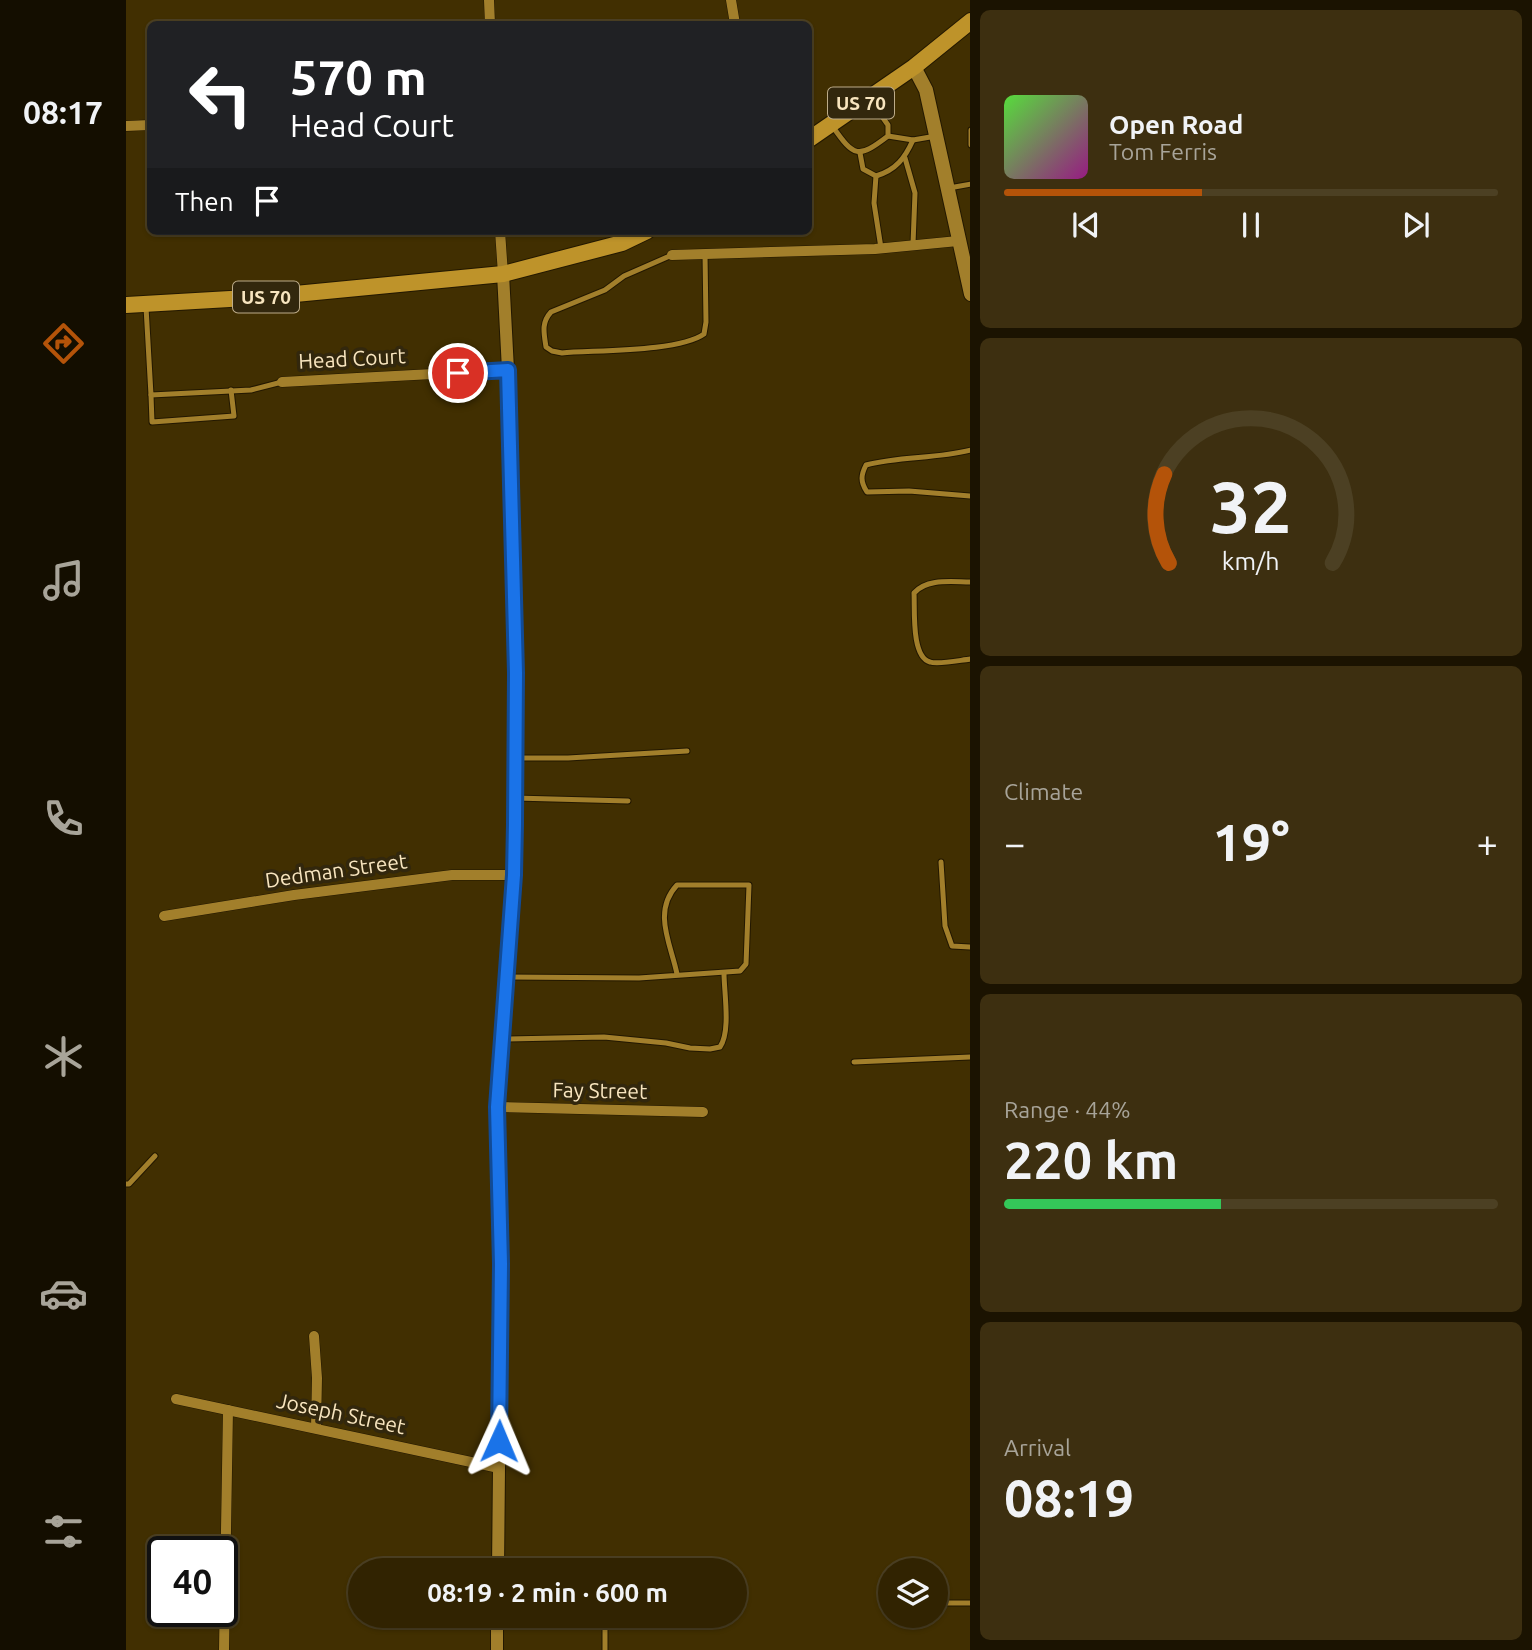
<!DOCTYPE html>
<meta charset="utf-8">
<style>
body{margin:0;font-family:Ubuntu,sans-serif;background:#3d2f10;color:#f1f3f6;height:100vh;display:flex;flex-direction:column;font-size:26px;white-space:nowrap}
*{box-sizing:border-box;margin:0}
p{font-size:23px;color:#a8a499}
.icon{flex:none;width:38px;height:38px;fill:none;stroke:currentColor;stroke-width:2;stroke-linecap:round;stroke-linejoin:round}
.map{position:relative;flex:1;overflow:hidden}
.details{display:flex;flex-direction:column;gap:10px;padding:10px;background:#1b1301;width:562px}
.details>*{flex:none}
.hud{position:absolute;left:21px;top:21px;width:665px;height:214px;border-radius:10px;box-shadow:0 2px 5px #0004,0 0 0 2px #4c4023;background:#202124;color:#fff;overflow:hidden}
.fabs{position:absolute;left:752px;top:1558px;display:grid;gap:14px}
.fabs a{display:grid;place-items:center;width:70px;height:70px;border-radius:50%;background:#312301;box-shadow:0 2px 5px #0004,0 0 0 2px #4c4023;font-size:35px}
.speed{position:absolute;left:21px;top:1536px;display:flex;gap:14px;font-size:35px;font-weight:700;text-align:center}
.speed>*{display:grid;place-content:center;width:91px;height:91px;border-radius:50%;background:#312301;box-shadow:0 2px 5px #0004,0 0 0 2px #4c4023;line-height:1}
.speed .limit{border:4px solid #111;border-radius:10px;background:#fff;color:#111}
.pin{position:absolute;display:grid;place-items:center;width:60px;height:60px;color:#fff;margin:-30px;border:4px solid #fff;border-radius:50%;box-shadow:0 2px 7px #0007}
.me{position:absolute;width:77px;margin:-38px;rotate:1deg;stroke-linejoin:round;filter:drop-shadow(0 0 5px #0008)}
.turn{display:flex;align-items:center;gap:24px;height:147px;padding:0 28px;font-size:32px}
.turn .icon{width:91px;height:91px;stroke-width:2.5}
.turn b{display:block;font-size:49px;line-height:60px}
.then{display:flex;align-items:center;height:66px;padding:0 28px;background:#0003;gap:14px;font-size:26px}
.big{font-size:52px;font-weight:700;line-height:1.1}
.details .widget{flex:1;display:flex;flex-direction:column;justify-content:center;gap:10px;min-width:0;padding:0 24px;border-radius:10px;background:#3d2f10}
.details .dial{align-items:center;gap:0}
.dial svg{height:182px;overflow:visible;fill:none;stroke:#4c4023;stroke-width:7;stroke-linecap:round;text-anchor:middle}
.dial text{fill:#f1f3f6;stroke:none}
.song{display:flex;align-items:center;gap:21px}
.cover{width:84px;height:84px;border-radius:10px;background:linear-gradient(135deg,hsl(110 70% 55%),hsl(310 70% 35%))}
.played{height:7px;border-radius:4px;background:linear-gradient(90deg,#b45309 40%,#4c4023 40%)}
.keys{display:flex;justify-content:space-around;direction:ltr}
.heat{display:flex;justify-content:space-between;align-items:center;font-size:38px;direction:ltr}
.charge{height:10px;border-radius:5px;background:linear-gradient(90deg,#34c759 44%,#4c4023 0)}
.trip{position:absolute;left:222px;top:1558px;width:399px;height:70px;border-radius:35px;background:#312301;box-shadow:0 2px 5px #0004,0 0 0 2px #4c4023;font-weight:700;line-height:70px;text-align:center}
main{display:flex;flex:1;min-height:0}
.tabs{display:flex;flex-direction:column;width:126px;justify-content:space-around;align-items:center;background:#140e00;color:#a8a499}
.tabs .icon{width:49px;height:49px}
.tabs .on{color:#b45309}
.tabs b{font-size:32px;color:#f1f3f6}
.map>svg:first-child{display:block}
</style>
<main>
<nav class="tabs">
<b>08:17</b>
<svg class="icon on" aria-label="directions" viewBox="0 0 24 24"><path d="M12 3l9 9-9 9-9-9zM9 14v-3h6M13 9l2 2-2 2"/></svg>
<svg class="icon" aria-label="music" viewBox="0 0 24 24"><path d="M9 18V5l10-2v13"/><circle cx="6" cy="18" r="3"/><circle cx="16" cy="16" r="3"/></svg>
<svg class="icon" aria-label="phone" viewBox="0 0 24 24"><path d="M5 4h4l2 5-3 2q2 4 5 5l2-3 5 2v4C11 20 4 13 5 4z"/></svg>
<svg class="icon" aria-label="climate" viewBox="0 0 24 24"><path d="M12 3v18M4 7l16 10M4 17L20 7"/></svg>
<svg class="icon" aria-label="car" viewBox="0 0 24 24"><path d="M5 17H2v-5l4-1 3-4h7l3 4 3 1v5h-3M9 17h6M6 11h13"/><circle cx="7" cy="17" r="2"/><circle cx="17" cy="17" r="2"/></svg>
<svg class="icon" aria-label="filters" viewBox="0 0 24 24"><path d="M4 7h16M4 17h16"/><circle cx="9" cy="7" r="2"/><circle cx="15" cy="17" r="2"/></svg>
</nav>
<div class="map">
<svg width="845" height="1650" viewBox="0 0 845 1650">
<rect width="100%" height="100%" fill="#412f01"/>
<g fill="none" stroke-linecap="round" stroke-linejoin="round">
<g stroke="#231801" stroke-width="7">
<g id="service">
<path d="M707 127C728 157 732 159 762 136V125L745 101"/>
<path d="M845 130V145"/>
<path d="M762 136 787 140 810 136"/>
<path d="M734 153 737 169 750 176C770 170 779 158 787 140"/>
<path d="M779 158 789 193 787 244"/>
<path d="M750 176 748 203 755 248"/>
<path d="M823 188 845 184"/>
<path d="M546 255 498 276 479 290 425 312C415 323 418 333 420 347L426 351 436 353C469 350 553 352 578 334L580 322 579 254"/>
<path d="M20 307 25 395 125 390 156 382"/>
<path d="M25 395 26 422 108 416 105 390"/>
<path d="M845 450C810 459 774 456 740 465 735 475 734 481 741 492L783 491 845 496"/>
<path d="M845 582C826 582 801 578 788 593 789 609 785 657 804 662 812 665 835 660 845 659"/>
<path d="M389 758H442L561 751"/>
<path d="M389 798 502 801"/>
<path d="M815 862 819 926 826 946 845 947"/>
<path d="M381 977 513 978 614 971 620 964 623 885H551C526 912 545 944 551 974"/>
<path d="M376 1039 478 1037 540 1043 564 1048 584 1049 594 1047C605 1031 598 993 598 973"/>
<path d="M728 1062 845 1057"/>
<path d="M0 1184H3L29 1156"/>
<path d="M372 1569 479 1570"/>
<path d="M810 1603H845"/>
<path d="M479 1615V1650"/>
</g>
</g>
<g stroke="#231801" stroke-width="11">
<g id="minor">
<path d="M363 0 364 24"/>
<path d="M605 0 609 24"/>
<path d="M0 126 24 125"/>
<path d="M374 231 377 274"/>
<path d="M546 255 749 249 832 241"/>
<path d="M156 382 382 370"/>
<path d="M38 916 168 895 326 875H388"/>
<path d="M371 1107 577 1112"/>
<path d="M188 1336 191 1378 190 1428"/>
<path d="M50 1399 373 1468"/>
<path d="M98 1650 102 1410"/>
</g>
</g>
<g stroke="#231801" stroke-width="14">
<g id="tertiary">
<path d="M372 1570 375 1264 371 1107 388 875 390 673 382 370 377 274"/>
<path d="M371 1650V1615"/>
</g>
</g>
<g stroke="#231801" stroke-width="16">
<path id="secondary" d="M788 67 800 90 845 294"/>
</g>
<g stroke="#231801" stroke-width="18">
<g id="primary">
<path d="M682 140 788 67 845 21"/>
<path d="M0 305 138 297 377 274 496 243 521 231"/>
</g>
</g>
<use href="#service" stroke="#a27f2b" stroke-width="5"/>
<use href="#minor" stroke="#a27f2b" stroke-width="10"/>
<use href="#tertiary" stroke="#a27f2b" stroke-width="12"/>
<use href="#secondary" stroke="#a27f2b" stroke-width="14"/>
<use href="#primary" stroke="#be932a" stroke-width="16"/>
</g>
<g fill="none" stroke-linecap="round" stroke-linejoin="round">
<g stroke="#114b97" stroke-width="18">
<path id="route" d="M332 373 382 370 390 673 389 824 388 875 371 1107 375 1264 373 1441"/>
</g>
<use href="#route" stroke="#1a73e8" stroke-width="12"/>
</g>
<g text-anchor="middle" stroke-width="7" stroke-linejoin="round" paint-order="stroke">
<g fill="#32270d" stroke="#bdac8a" stroke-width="2">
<rect x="702" y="87.5" width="66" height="31" rx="5"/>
<rect x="107" y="281.5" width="66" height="31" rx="5"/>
</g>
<g font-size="19" font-weight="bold" fill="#f8e5bf">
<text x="735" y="110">US 70</text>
<text x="140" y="304">US 70</text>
</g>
<g font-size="21" fill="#f8e5bf" stroke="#32270d">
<text transform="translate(226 359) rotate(-3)" y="7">Head Court</text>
<text transform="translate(210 871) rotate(-8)" y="7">Dedman Street</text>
<text transform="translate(474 1091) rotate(1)" y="7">Fay Street</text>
<text transform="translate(215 1414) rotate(12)" y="7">Joseph Street</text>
</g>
</g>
</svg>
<div class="fabs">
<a><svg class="icon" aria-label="layers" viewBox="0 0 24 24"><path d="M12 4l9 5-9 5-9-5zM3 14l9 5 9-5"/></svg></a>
</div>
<div class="speed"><div class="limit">40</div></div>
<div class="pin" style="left:332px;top:373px;background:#d93025"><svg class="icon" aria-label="arrive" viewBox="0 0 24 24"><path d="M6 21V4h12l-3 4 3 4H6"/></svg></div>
<svg class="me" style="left:373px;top:1441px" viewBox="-20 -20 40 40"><path d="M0-17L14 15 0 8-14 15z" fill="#1a73e8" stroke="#fff" stroke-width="4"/></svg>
<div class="trip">08:19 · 2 min · 600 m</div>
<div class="hud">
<div class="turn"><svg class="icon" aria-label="left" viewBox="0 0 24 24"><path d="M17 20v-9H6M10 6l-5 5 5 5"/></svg><div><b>570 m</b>Head Court</div></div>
<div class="then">Then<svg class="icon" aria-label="arrive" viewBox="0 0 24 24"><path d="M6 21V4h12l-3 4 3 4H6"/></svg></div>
</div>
</div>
<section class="details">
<div class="widget">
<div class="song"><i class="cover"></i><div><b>Open Road</b><p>Tom Ferris</p></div></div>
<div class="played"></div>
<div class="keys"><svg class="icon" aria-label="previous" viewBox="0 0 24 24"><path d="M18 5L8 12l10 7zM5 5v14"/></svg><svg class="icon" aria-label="pause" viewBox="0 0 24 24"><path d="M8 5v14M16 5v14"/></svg><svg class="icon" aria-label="next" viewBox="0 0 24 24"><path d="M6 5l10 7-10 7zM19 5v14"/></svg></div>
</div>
<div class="widget dial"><svg viewBox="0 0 100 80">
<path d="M14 69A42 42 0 1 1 86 69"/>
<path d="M14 69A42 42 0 0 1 12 30" stroke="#b45309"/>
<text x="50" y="56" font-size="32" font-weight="700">32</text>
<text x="50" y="72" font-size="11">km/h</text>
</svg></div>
<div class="widget"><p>Climate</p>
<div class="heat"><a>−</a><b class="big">19°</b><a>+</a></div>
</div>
<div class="widget"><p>Range · 44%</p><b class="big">220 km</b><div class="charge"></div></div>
<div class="widget"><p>Arrival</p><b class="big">08:19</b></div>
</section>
</main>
